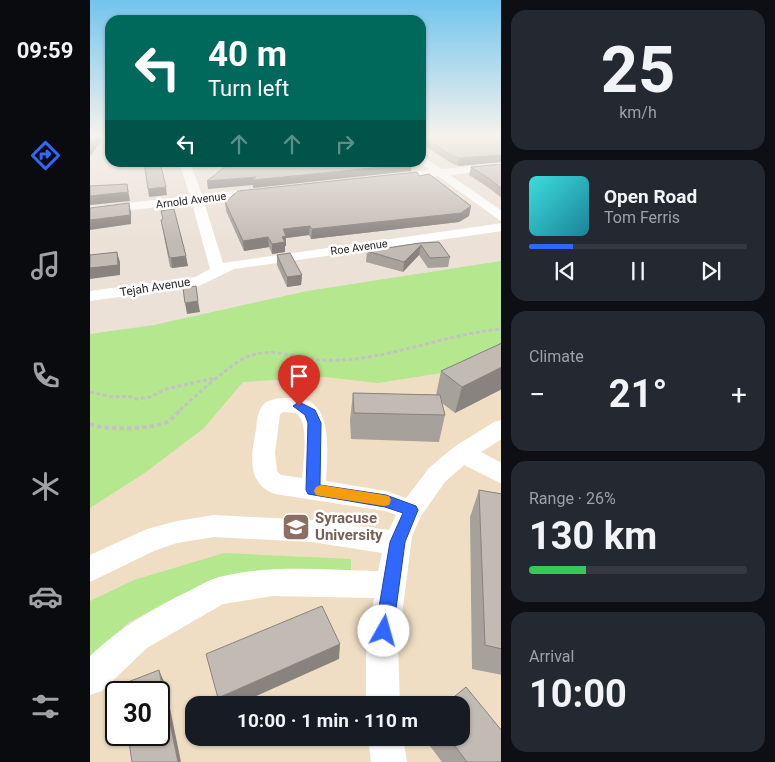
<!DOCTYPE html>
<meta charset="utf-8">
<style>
body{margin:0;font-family:Roboto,sans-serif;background:#242831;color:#f1f3f6;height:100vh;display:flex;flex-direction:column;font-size:19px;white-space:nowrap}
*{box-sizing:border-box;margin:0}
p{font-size:16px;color:#9ea1a6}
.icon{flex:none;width:28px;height:28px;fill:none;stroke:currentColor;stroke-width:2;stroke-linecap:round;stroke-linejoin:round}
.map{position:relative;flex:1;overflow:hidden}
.side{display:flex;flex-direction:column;gap:10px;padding:10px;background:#0d0f14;width:274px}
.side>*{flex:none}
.guide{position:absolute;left:15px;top:15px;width:321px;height:152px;border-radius:15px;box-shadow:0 1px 4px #0004;background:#00695c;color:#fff;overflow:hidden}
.speed{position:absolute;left:15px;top:681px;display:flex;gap:10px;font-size:25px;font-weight:700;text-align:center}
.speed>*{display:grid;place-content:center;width:65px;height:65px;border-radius:50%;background:#171b24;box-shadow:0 1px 4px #0004;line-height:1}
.speed .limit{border:2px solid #111;border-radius:8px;background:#fff;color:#111}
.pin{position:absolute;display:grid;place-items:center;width:42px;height:42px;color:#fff;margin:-51px -21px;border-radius:50% 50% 50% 0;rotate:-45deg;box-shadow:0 0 5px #0007}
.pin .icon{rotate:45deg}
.me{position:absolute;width:55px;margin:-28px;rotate:7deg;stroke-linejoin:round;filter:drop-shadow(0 0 4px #0008)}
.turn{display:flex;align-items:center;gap:18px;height:105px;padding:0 20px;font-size:22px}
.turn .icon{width:65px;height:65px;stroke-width:2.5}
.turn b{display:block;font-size:35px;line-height:42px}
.lanes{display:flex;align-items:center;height:48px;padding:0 20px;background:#0003;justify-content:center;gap:25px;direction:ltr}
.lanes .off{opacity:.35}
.big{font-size:38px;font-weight:700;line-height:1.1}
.side .card{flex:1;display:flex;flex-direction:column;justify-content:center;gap:8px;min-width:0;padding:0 18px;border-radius:15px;background:#242831}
.side .dial{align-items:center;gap:0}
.dial b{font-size:65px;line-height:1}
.song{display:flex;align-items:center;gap:15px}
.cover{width:60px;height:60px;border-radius:8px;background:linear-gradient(135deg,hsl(180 70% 55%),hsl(190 70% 35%))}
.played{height:5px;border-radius:2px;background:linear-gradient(90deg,#3068ff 20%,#363941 20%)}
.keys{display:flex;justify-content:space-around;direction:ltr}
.heat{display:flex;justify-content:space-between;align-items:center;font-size:28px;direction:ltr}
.charge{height:8px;border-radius:4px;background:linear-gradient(90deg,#34c759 26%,#363941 0)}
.trip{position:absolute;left:95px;top:696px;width:285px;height:50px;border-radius:15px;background:#171b24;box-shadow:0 1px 4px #0004;font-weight:700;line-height:50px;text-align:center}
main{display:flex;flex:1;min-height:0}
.tab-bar{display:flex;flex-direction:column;width:90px;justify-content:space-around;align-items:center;background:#090b0e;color:#9ea1a6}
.tab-bar .icon{width:35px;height:35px}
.tab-bar .current{color:#3068ff}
.tab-bar b{font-size:22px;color:#f1f3f6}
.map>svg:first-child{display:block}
</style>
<main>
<nav class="tab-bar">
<b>09:59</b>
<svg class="icon current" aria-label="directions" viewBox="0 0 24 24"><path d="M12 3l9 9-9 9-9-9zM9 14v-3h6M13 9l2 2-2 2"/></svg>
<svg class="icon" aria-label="music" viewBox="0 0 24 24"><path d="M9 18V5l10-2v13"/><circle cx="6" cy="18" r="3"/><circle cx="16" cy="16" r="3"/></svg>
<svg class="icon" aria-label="phone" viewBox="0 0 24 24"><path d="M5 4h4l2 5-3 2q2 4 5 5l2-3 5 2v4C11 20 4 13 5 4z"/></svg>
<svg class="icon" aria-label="climate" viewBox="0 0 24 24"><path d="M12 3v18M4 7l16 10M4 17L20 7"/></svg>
<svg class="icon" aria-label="car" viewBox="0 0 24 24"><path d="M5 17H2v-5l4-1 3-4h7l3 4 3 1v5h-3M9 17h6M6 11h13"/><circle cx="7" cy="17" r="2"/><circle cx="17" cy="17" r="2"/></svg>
<svg class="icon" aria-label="filters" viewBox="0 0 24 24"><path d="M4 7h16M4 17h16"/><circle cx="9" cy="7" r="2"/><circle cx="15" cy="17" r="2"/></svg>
</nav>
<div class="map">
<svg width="412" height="762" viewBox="0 0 412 762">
<rect width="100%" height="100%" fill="#ebe1d7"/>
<path fill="#efdec4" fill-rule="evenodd" d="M411 285V762H0V361ZM26 692H69V735H26ZM104 705H371V738H104Z"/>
<g fill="#b4e78e">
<path d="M411 261V346L370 370 288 383 235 377 153 382 114 428 56 472 0 508V334L64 325 217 291Z"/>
<path d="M134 553 261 559V572L105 589 39 622 0 660V601L44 580Z"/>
</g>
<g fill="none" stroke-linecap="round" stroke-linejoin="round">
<g stroke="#c3c3c3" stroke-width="3" stroke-dasharray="4 2.5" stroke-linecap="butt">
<path d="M0 392 23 397 38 396 47 399 60 397 76 389 125 378"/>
<path d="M90 410C107 395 139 364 159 356 183 347 208 358 231 360 288 364 353 334 412 329"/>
</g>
<path stroke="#c3c3c3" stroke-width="4" stroke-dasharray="4.5 3" stroke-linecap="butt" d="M0 424C14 431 63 429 77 422 82 419 87 413 92 409"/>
<g fill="#fff" fill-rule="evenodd">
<path d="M331 156 352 169 412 163V169L360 175 412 211V222L348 176 301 181 295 178 301 175 340 170 329 162H331Z"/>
<path d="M89 162H100L112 195 171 188 177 192 171 196 114 202 133 263 412 223V231L144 269 109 286 0 301V291L105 277 120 269 102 203 0 215V207L100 196Z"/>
<path d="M196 398C205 398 215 398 222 403 242 417 237 460 236 481L296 491 316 498 339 468 364 447 404 422 412 420V439L391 452 412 463V484L374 465 355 482 331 516 322 536 308 647 310 705H276V647L284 598 183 596 133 604 57 648 12 691 0 695V656C29 628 65 607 101 590 110 585 119 580 129 577 180 564 236 570 288 571L292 553 222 542 124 537 87 543 64 551 0 582V555L57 529 87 521 124 515 222 520 299 530 306 515 295 511 185 494C156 484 161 454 166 430 167 421 167 411 174 404 179 399 189 398 196 398ZM193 412 206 413C220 423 213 462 212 478L191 475 187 471 185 453 190 414Z"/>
<path d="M278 738H313L317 762H281Z"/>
</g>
</g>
<g fill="#a7a19b">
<path d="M331 134H412V162L368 166 361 163 331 143Z"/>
<path d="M412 164V198L399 188 379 175 381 167Z"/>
<path d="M329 176 381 206 379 216 369 222 221 239 219 235 196 238V246H195V252L182 254 179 247 154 251 136 211 135 202Z"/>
<path d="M71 220 98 266 82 268 80 267Z"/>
<path d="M330 243 360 257 358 267 338 268 329 255 313 272 276 262 277 251Z"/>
<path d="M187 255 212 275 211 285 197 287 187 265Z"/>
<path d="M412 343V389L365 413 352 403 355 415 349 442 261 439 260 420 263 393 346 395 351 371Z"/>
<path d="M389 490 412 494V675L382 669 380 517Z"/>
<path d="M334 738H371L412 762H352Z"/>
</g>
<g fill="#88837e">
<path d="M9 134 12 141 0 156V146Z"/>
<path d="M412 155V162L368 166 369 158Z"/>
<path d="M115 162H147L148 165 116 167Z"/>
<path d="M322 164 321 171 163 188V185L118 189 117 181Z"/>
<path d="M37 184 40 201 0 205V196Z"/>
<path d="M76 187 77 195 59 197 58 189Z"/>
<path d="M39 203 41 212V224L0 230V220Z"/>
<path d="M381 206 379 216 369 222 221 239 222 229Z"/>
<path d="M220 226 219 235 196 238V246H195V252L182 254V244L193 229Z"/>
<path d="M178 237 179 247 154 251 153 241Z"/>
<path d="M331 245 329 255 313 272 314 262Z"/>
<path d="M27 252 30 262V275L0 279V268Z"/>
<path d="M96 256 98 266 82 268 81 258Z"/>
<path d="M212 275 211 285 197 287V277Z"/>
<path d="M108 301 110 312 97 314 95 303Z"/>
<path d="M412 367V389L365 413 372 387Z"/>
<path d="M250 644 249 659 146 705H130L128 698Z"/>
<path d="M69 670 75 684 91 762H88Z"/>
</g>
<g fill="#c2bbb4" stroke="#88837e">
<path d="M7 134H9L0 146V136Z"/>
<path d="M331 134H412V155L369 158 362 156 331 135Z"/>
<path d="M54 162H70L76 187 58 189Z"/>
<path d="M141 162H321L322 164 163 180 166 177 117 181Z"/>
<path d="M412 164V189L401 180 381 167Z"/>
<path d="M327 172 329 176 339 174 347 180 381 206 371 213 222 229 220 226 193 229 196 236 192 237 195 242 182 244 178 237 153 241 135 202 148 191Z"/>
<path d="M37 184 38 192 0 196V186Z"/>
<path d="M39 203 40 215 0 220V208Z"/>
<path d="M84 209 96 256 81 258 79 256 71 220 73 219 71 211Z"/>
<path d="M349 242 360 257 340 258 331 245 314 262 277 251 330 243Z"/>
<path d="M27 252 28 265 0 268V255Z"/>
<path d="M200 253 212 275 197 277 187 255Z"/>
<path d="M106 286 108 301 95 303 93 288Z"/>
<path d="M412 343V367L372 387 351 371Z"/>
<path d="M263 393 350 395 355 415 264 413Z"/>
<path d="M389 490 412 494V649L395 645Z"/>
<path d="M232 606 250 644 128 698 116 654Z"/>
<path d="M69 670 88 762H42L38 735H69V692H32L30 685Z"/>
<path d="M376 687 412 731V762H377L359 738H371V705H354Z"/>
</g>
<linearGradient id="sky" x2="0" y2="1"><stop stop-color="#71c4ee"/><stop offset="0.56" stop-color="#f6f2ed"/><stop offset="1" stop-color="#f6f2ed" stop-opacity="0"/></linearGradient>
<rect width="412" height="241" fill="url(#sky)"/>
<path fill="#3068ff" stroke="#1f44a6" d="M209 402 225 410 231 423 230 485 296 495 326 506 328 510 315 542 303 631 300 637 294 640 288 637 285 631 300 542 313 513 295 507 218 494 216 490 218 423 215 415 203 406Z"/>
<path fill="#f59e0b" d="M231 485 294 495 299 496 301 500 299 505 294 506 231 496 226 495 224 491 226 487Z"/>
<defs>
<g id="university-square" transform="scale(1.4375)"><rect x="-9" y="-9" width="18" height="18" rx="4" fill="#8d6e63" stroke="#fff"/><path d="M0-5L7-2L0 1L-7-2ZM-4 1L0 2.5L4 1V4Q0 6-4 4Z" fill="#fff"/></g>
</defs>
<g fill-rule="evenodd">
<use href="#university-square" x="206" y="527"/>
</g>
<g text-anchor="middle" stroke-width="5" stroke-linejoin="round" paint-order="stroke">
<g font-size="11" fill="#272727" stroke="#fff">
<text transform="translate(101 200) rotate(-7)" y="4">Arnold Avenue</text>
<text transform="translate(269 247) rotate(-8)" y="4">Roe Avenue</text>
</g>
<g font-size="12" fill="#272727" stroke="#fff">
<text transform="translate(65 287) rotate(-9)" y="4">Tejah Avenue</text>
</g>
<g font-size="15" font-weight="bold" fill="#785e54" stroke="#fff" text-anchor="start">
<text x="225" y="523">Syracuse<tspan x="225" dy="17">University</tspan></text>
</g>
</g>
</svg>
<div class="speed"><div class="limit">30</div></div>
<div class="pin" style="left:209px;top:406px;background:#d93025"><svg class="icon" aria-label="arrive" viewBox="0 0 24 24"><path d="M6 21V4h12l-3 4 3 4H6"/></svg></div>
<svg class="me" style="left:294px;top:631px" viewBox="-20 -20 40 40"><circle r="19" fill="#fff"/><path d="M0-13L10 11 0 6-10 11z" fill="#3068ff"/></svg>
<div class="trip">10:00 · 1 min · 110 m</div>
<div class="guide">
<div class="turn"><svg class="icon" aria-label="left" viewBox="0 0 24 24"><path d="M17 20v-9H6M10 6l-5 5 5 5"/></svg><div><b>40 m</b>Turn left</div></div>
<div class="lanes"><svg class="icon" aria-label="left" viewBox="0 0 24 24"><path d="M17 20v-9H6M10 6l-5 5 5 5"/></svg><svg class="icon off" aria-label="ahead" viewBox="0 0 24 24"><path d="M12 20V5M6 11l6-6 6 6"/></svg><svg class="icon off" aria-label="ahead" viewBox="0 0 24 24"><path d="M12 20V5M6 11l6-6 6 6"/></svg><svg class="icon off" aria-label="right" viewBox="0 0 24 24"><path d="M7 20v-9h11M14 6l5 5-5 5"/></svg></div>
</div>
</div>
<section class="side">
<div class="card dial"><b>25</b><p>km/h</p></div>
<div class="card">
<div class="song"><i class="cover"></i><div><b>Open Road</b><p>Tom Ferris</p></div></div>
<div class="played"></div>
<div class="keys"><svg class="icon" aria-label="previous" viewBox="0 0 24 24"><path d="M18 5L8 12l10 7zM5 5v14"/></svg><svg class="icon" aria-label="pause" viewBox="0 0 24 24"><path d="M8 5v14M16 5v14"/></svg><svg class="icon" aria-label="next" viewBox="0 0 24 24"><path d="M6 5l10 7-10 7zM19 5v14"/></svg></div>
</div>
<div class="card"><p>Climate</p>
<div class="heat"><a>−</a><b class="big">21°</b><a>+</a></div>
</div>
<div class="card"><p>Range · 26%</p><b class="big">130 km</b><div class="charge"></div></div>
<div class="card"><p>Arrival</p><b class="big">10:00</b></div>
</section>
</main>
